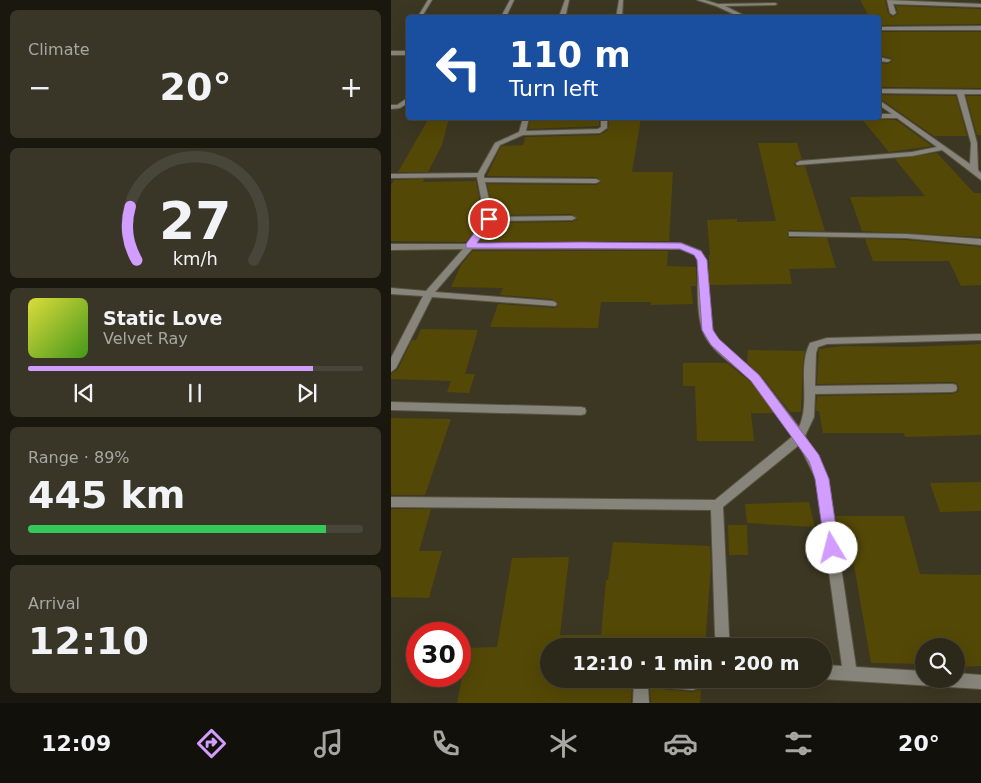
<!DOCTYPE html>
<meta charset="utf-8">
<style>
body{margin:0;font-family:"DejaVu Sans",sans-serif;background:#393527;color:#f1f3f6;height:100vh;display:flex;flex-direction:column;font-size:19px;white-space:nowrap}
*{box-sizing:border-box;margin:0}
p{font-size:16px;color:#a7a6a2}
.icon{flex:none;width:28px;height:28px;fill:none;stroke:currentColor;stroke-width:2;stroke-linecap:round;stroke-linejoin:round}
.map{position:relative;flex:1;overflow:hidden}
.side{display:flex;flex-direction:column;gap:10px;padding:10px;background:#19170e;width:391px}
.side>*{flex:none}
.banner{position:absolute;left:15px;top:15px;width:475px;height:105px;border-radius:5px;box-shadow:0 5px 20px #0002,0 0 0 1px #484539;background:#1a4fa0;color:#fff;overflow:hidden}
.tools{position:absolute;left:524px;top:638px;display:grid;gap:10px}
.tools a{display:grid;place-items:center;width:50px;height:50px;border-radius:50%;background:#2d291a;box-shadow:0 5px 20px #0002,0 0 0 1px #484539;font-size:25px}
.speed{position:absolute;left:15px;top:622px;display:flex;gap:10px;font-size:25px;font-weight:700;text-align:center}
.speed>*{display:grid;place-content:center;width:65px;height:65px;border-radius:50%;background:#2d291a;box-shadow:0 5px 20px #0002,0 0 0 1px #484539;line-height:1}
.speed .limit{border:8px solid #d22;background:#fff;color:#111}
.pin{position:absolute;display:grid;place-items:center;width:42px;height:42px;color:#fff;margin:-21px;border:2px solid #fff;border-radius:50%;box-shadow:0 1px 5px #0007}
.me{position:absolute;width:55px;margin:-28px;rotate:352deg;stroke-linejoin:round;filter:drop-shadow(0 0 4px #0008)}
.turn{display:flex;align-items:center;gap:18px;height:105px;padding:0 20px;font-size:22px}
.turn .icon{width:65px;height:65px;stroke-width:2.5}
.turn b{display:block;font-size:35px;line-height:42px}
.big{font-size:38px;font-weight:800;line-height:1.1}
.side .widget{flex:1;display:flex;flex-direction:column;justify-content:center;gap:8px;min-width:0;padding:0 18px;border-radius:8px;background:#393527}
.side .dial{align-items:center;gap:0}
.dial svg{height:130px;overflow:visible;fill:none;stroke:#484539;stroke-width:7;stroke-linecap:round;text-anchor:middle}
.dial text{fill:#f1f3f6;stroke:none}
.song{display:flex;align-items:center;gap:15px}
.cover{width:60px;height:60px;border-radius:8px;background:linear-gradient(135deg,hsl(60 70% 55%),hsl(100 70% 35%))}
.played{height:5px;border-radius:2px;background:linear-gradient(90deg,#d19dfe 85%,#484539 85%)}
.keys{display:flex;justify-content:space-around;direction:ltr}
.heat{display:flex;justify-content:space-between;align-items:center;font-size:28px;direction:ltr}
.charge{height:8px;border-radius:4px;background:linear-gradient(90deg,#34c759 89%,#484539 0)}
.trip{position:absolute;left:149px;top:638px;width:292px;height:50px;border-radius:25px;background:#2d291a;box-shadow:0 5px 20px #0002,0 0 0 1px #484539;font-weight:800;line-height:50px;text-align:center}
.tab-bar{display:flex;height:80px;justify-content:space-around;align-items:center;background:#12100a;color:#a7a6a2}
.tab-bar .icon{width:35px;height:35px}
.tab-bar .on{color:#d19dfe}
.tab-bar b{font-size:22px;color:#f1f3f6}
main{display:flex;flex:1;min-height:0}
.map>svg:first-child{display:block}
</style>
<main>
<section class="side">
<div class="widget"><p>Climate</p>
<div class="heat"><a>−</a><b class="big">20°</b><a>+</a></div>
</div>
<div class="widget dial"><svg viewBox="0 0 100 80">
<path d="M14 69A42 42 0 1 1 86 69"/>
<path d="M14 69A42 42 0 0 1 10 36" stroke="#d19dfe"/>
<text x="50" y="56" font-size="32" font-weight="700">27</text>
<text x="50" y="72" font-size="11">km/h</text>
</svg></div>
<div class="widget">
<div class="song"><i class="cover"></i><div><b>Static Love</b><p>Velvet Ray</p></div></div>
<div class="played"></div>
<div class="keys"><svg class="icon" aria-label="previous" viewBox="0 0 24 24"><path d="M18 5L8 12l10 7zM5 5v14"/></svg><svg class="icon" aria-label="pause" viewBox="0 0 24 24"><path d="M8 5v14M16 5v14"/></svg><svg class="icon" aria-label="next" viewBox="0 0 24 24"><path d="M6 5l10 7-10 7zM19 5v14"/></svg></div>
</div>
<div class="widget"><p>Range · 89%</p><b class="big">445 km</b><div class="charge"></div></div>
<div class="widget"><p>Arrival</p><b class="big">12:10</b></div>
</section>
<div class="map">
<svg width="590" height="703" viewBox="0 0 590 703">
<rect width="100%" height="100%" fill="#3c3722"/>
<g fill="#544806">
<path d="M469 0H494L497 13 501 17 507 14 505 6 590 9V24L488 25V18H479Z"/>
<path d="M488 32H590V88L488 87V63L497 64 502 60 500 58 488 55Z"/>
<path d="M488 95 565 96 576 136H543L488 98Z"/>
<path d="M575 96H590V135H586Z"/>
<path d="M38 118H58L51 145 37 172H7Z"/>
<path d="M140 118H208V126L137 129Z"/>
<path d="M218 118H250L241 172H282L278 241 88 242 101 223 181 222 187 219 181 214 103 215 96 184 205 185 211 182 205 177 96 176 110 146 132 145 134 137 209 135 217 130Z"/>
<path d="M470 118 505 120 541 146 498 152Z"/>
<path d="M367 143H406L411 159 404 161 403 164 405 167 414 166 434 231 398 230 396 236 398 238H436L445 268 398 269 401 284 318 285V255H319L316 220 346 219V222L385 221Z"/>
<path d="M546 153 583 193H590V237L471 231 459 197 534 196 504 159Z"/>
<path d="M33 179 32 182 85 181 92 219 75 242 0 241V185L3 180Z"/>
<path d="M474 239 515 240 590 247V285L570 286 558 261H482Z"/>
<path d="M82 251H277L276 266 305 267V286H300L302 304 260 305V302H210L207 328 99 327 107 304 164 308 168 304 161 299 109 295 112 288 60 287 70 265Z"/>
<path d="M30 329 87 330 74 374H84L78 393 56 392 60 381 0 379V374L7 369 21 340H25Z"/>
<path d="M590 344V435L514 437 513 433H432L428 411H425L426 396 561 394 567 392 568 387 565 383 561 382 426 384 428 349 451 346 518 347Z"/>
<path d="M357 350 414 351 412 363 410 412H399L369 374 356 363Z"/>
<path d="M292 363H336L360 382 384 413H360L363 441H306L304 386H292Z"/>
<path d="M0 418 60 419 34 495H0Z"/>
<path d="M590 482V511L549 512 539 483Z"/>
<path d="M418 502 424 527 356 523 354 504Z"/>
<path d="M0 509H40L28 551H51L38 598 0 597Z"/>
<path d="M444 516H513L529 574 590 575V666L565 667V646H532V664L480 663 461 554H450Z"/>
<path d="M337 525H356L357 555H338Z"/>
<path d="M222 542 319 546 320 567 314 646H158V679H241L240 703H66L77 648 106 647 121 558 178 557 169 635H210L215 580H217Z"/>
<path d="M259 688 302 692 310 689 309 703H260Z"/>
</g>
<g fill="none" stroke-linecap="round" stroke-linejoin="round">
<g stroke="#595441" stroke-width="2">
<g id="street">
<path d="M37 0H41L30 18H26Z"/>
<path d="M119 0H123L115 17 102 18 111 15Z"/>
<path d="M174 0H178L175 14 172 16 169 14Z"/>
<path d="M228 0H232L231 18H225Z"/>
<path d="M306 0H314L327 4 384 3 386 4 384 5 334 6 358 18H351L325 6Z"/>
<path d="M496 0 590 4V7L502 4 505 13 502 15 499 13Z"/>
<path d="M590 26V30H488V27Z"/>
<rect x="0" y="51" width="18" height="4"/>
<path d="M488 57 500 60 497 62 488 61Z"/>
<path d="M488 89 590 90V94H573L586 143 587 170 590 173V180L551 150 521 156 406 165 405 163 409 161 521 152 546 147 506 118H486L488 114H501L488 105V100L579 164 580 143 566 94 488 93Z"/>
<path d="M18 97V102L9 108 0 109V105H6Z"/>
<path d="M132 118H138L135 131 207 129 210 127V118H216V128L209 133 132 135 109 145 93 175V178L205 179 209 181 205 183 94 182 102 217 181 216 185 218 181 220 100 221 85 244 290 243 310 251 315 260 318 314 323 334 333 346 368 375 408 427C420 401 406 368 419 343L436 338 590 334V340L436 344 427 347 425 353 424 386 561 384 565 385 566 388 565 391 561 392 424 394 423 417 414 436 437 479 465 667 532 671V679H565V673L590 675V689L431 679H432V665L451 666 425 479 408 445 332 507 338 635 340 646H326L324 635 320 510 0 507V497L324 500 402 436C390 417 376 398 361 381 345 365 318 352 311 329 305 308 307 282 307 260L304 255 289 249H81L44 292 161 301 164 302 166 304 164 306 41 297 5 368 0 372V358L32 296 0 294V288L35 291 72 249 0 250V244H76L94 219 86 177 0 178V174L87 173 104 143 128 132Z"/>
<path d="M398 232 515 234 590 239V245L515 238 401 236H398Z"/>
<path d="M0 402 190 407 194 408 195 411 194 414 190 415 0 410Z"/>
<path d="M243 679H319L317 684 302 690 257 686 258 703H242Z"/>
</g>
</g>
<use href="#street" fill="#87857b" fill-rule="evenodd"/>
</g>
<path fill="#d19dfe" stroke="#8866a5" d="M98 216 103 219 86 243 191 242 290 243 310 251 316 260 322 330 328 339 368 375 428 455 438 479 448 548 446 553 441 555 436 553 434 548 424 479 418 461 360 381 320 345 311 330 306 260 303 255 289 249 75 248V244L95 217Z"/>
</svg>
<div class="tools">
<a><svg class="icon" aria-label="search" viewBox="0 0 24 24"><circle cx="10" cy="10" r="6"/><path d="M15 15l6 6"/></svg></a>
</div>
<div class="speed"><div class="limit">30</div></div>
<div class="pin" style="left:98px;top:219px;background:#d93025"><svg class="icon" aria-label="arrive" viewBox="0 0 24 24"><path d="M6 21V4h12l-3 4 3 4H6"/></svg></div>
<svg class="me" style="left:441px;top:548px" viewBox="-20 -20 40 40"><circle r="19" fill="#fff"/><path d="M0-13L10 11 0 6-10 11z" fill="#d19dfe"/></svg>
<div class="trip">12:10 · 1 min · 200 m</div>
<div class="banner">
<div class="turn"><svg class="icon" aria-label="left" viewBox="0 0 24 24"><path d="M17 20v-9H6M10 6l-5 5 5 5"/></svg><div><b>110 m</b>Turn left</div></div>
</div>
</div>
</main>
<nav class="tab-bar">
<b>12:09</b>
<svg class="icon on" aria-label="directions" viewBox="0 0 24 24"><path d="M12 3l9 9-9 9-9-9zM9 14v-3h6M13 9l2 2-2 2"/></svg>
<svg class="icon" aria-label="music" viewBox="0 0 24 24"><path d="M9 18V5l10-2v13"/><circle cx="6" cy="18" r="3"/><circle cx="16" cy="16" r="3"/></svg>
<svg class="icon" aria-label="phone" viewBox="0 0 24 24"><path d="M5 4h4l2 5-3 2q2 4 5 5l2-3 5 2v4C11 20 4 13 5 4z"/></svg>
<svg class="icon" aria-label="climate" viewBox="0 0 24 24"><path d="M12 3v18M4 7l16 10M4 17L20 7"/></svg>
<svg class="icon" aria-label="car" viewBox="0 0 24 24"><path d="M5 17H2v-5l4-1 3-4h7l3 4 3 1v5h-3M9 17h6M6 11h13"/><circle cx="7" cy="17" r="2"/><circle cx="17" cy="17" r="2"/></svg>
<svg class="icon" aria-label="filters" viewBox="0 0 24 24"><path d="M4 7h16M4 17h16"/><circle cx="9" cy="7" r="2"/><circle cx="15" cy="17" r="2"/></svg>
<b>20°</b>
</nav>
